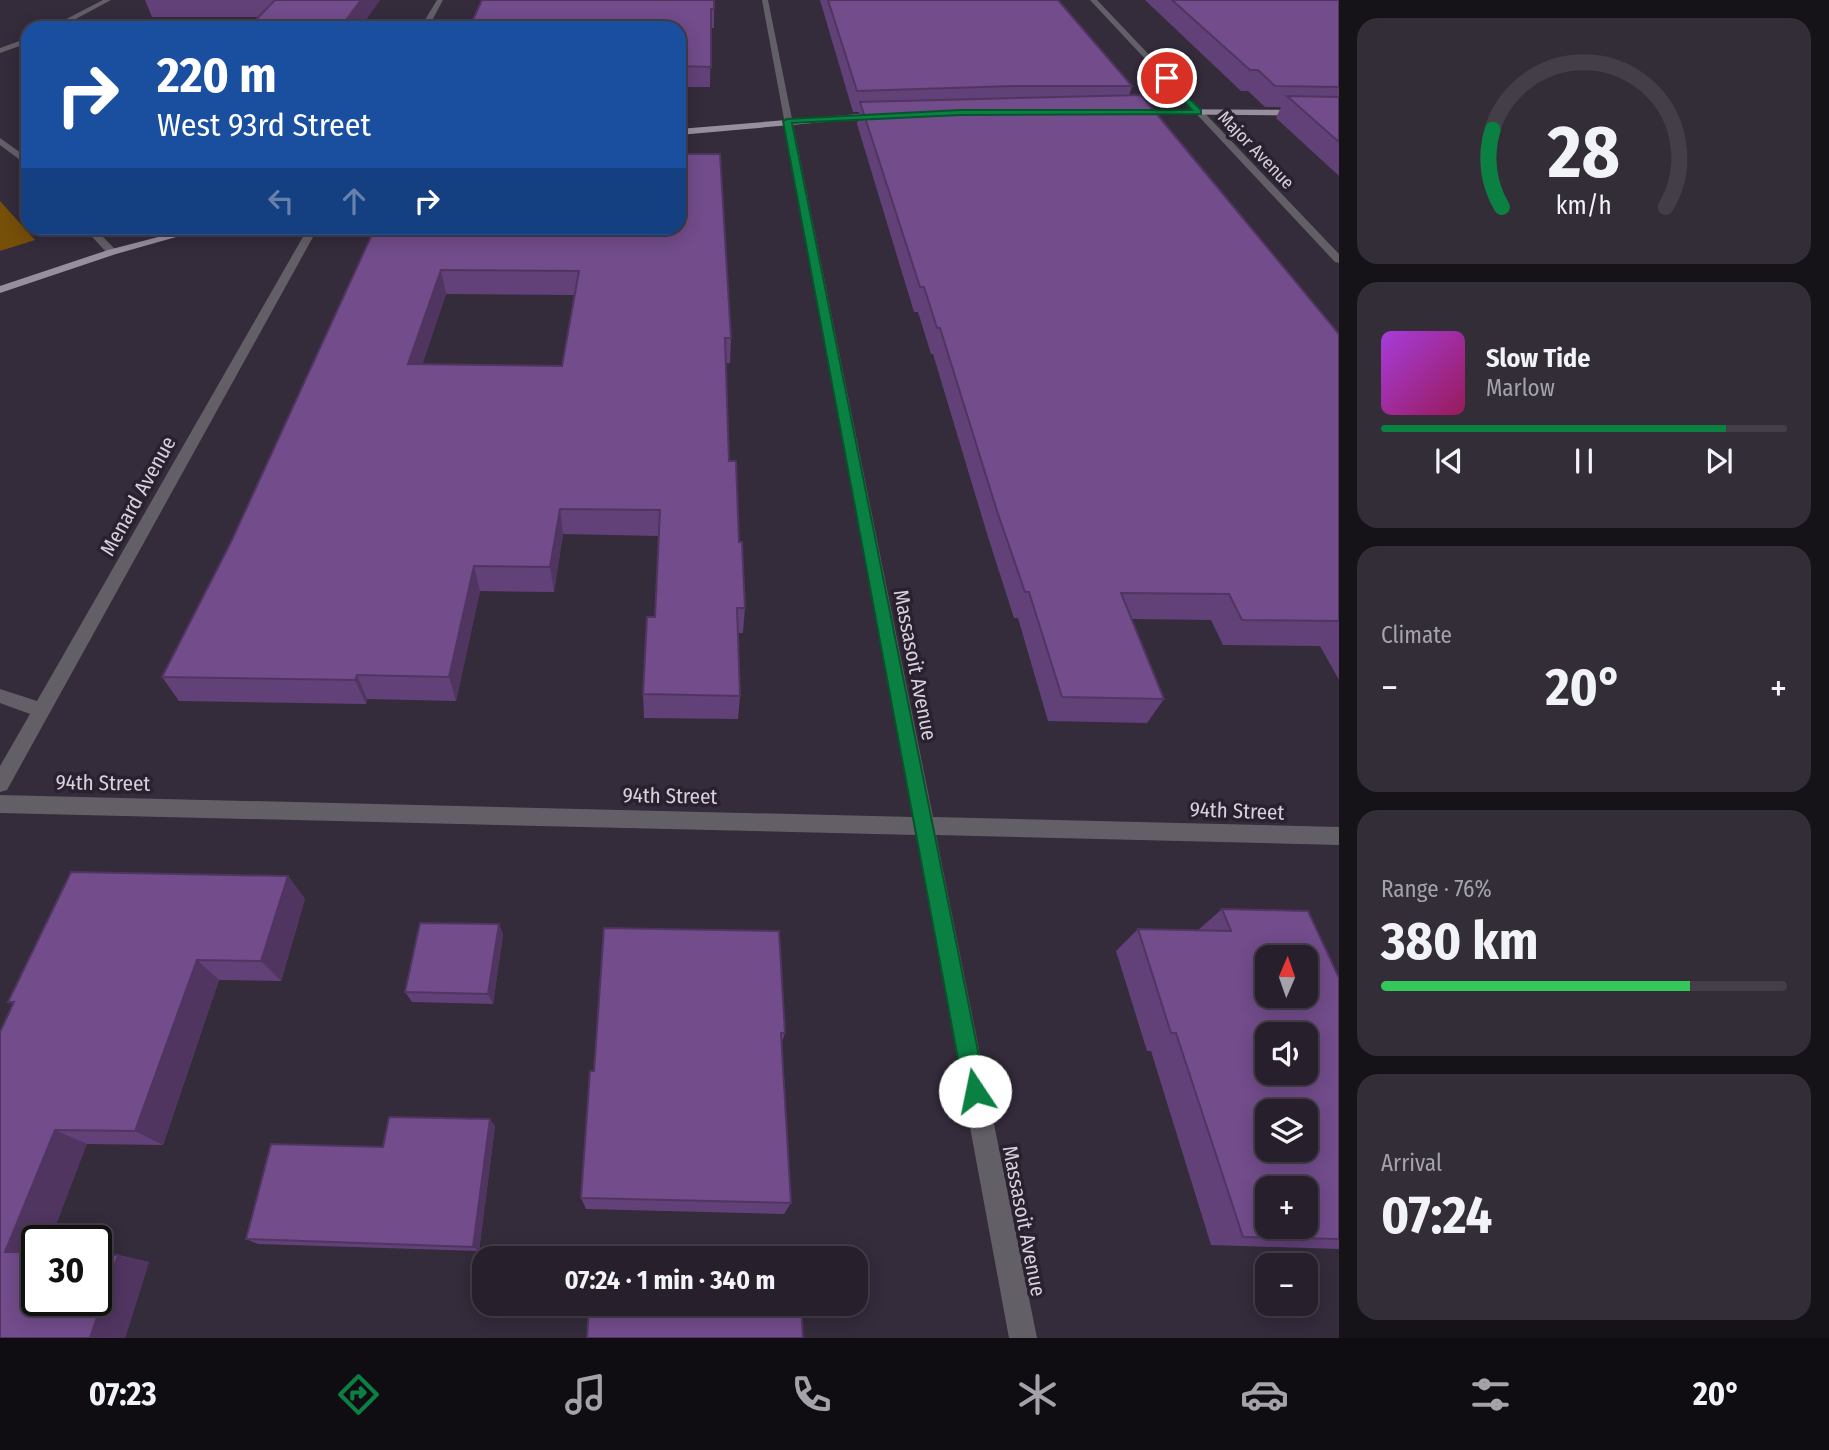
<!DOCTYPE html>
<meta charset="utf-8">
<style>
body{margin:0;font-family:"Fira Sans Condensed",sans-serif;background:#332d38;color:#f1f3f6;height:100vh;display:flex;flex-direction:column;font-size:26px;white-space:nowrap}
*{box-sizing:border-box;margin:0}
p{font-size:23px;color:#a4a3a9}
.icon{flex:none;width:38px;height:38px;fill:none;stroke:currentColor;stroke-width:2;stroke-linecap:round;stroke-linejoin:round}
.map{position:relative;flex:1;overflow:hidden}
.panel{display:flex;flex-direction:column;gap:18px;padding:18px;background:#151218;width:490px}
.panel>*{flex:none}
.hud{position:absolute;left:21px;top:21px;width:665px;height:214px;border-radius:21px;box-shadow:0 4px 18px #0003,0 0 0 2px #433e48;background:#1a4fa0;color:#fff;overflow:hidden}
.needle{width:46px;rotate:2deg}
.tools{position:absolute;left:1255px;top:945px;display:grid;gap:14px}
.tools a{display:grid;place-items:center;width:63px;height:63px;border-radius:14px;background:#27202c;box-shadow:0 4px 18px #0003,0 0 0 2px #433e48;font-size:35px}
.speed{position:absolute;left:21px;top:1225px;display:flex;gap:14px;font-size:35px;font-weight:700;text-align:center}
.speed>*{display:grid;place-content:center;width:91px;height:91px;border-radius:50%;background:#27202c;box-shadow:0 4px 18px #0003,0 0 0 2px #433e48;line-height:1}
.speed .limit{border:4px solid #111;border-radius:10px;background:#fff;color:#111}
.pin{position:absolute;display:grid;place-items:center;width:60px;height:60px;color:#fff;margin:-30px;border:4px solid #fff;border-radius:50%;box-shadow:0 2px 7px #0007}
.me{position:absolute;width:77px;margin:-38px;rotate:349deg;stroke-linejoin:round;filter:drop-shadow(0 0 5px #0008)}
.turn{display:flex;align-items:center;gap:24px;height:147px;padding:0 21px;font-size:32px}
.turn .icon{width:91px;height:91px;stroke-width:2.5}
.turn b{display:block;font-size:49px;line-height:60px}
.lanes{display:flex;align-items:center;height:66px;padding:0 21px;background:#0003;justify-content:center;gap:35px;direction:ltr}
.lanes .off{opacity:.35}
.big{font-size:52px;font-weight:700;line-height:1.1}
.panel .tile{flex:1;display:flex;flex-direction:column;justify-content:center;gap:10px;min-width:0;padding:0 24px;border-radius:21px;background:#332d38}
.panel .dial{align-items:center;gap:0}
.dial svg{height:182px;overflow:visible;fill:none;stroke:#433e48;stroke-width:7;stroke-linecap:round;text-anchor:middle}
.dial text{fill:#f1f3f6;stroke:none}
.song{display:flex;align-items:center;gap:21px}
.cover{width:84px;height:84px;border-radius:10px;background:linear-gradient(135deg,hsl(280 70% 55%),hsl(330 70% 35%))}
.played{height:7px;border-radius:4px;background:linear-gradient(90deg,#0b8043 85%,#433e48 85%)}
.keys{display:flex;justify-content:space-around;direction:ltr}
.heat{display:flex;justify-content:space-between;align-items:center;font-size:38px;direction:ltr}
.charge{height:10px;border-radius:5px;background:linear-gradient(90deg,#34c759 76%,#433e48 0)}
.trip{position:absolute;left:472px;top:1246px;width:396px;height:70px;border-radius:21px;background:#27202c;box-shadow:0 4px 18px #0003,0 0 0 2px #433e48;font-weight:700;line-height:70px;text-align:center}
.tab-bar{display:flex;height:112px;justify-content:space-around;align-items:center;background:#100d12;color:#a4a3a9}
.tab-bar .icon{width:49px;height:49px}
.tab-bar .current{color:#0b8043}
.tab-bar b{font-size:32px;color:#f1f3f6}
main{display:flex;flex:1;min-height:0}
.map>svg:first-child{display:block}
</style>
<main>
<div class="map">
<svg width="1339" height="1338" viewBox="0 0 1339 1338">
<rect width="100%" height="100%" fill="#342b3b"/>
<path fill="#764f09" d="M0 201 35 240 0 251Z"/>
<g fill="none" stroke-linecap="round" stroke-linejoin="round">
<g fill="#635f67" fill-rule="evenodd">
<path d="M103 0H111L59 28H49Z"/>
<path d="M437 0H443L428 28H420Z"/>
<path d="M762 0H768L933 817 1339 827V845L936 835 1037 1338H1009L916 835 0 813V795L913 817Z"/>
<path d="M1090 0H1097L1339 254V263L1335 262Z"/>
<path d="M28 38V43L0 53V48Z"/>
<path d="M0 138 28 158V166L0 145Z"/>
<path d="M84 228H94L116 250V254H108Z"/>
<path d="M308 228H318L7 790 0 792V766L30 714 0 703V689L37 701Z"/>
</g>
<g fill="#978e9e" fill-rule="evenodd">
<path d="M1133 109 1339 110V116L1130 114Z"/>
<path d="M884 112 881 117 679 135V129Z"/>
<path d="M193 228H208L116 254 0 293V286L108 250Z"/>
</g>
</g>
<g fill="#624178" fill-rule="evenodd">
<path d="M145 0H380L360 28H248L258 17H152Z"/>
<path d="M714 0V28H711L710 87H679V28Z"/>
<path d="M820 0H1058L1132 86 1129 96 1339 334V680L1320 646 1223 645 1211 620 1131 619 1164 699 1147 723 1048 721 1018 618H1014L988 537 933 354H931L918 312H914L857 124 859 112H853Z"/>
<path d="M1145 0H1339V176L1276 118 1281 107H1265L1248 91H1241Z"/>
<path d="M375 228H679L731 338 730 363H726L729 461 745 608 743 633H738L740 696 738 719 644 718 643 694 655 617 659 536 563 534 554 592 480 591 456 701 367 699 366 704 179 701 162 677 231 542ZM446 294 574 295 562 366 422 365Z"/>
<path d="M288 876 305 899 281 981 219 980 163 1145 87 1144 37 1241V1300L118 1255 149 1262 125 1338H0L13 1004 8 1002Z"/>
<path d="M1222 909 1339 978V1249L1211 1245 1151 1051H1147L1116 951 1138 929 1197 931Z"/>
<path d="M499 924 503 935 493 1004 412 1002 405 992Z"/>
<path d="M604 928 785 1033 781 1045 791 1203 784 1214 586 1209 581 1198 594 1071Z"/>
<path d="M495 1126 479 1251 258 1244 246 1239 383 1147Z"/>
</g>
<g fill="#503561">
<path d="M361 0H380L360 28H340Z"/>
<path d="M441 270 446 294 414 389 408 364Z"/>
<path d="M560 509 563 534 554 592 550 567Z"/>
<path d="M474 566 480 591 456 701 449 677Z"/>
<path d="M357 675 367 699 366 704 355 680Z"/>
<path d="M288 876 305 899 281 981 261 961Z"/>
<path d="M499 924 503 935 493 1004 488 994Z"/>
<path d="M197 960 219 980 163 1145 135 1131Z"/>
<path d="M490 1119 495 1126 479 1251 473 1247Z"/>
<path d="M55 1130 87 1144 50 1241H37V1258L5 1252Z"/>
<path d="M118 1255 149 1262 125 1338H90Z"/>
</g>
<g fill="#724c8b" stroke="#503561" stroke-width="2" fill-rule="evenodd">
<path d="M275 0H361L340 28H248Z"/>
<path d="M482 0H714V9H711V67L679 66V28H469Z"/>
<path d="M828 0H1058L1132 86H1014L857 91Z"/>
<path d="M1172 0H1339V87L1275 86 1258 70H1250Z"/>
<path d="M1141 95 1339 334V621L1242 620 1229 594 1121 593 1164 699 1062 697 1029 592H1025L997 511 940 328H937L924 287H920L860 102Z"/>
<path d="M1287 96 1339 97V142Z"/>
<path d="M679 154H720L731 338H725L729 461H736L739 542H742L745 608H737L740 696 643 694 647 617H655L660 510 560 509 550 567 474 566 449 677 357 675 355 680 162 677 231 542 375 228H679ZM441 270 579 271 562 366 408 364Z"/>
<path d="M71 872 288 876 261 961 197 960 135 1131 55 1130 5 1252H37V1300H96V1254L118 1255 90 1338H0V1032L14 1002H8Z"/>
<path d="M1222 909 1308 911 1339 978V1239L1243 1237 1176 1033H1171L1138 929 1231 931ZM1267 957H1306V996H1267ZM1267 1034H1306V1073H1267ZM1267 1111H1306V1150H1267ZM1267 1188H1306V1227H1267Z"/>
<path d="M420 923 499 924 488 994 405 992Z"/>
<path d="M604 928 779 931 785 1033H781L791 1203 581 1198 590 1071H594Z"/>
<path d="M389 1117 490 1119 473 1247 246 1239 271 1144 383 1147Z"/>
<path d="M589 1304H801L803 1338H587Z"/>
</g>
<path fill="#0b8043" stroke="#07532c" stroke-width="2" d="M1167 76 1201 110V114L960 115 792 123 986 1091 983 1099 975 1102 967 1099 964 1091 783 121 787 119 960 110H1192L1164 80Z"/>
<g text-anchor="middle" stroke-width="7" stroke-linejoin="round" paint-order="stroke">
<g font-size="18" fill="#d7d1db" stroke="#2a2130">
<text transform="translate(1256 150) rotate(46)" y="6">Major Avenue</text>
</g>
<g font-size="21" fill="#d7d1db" stroke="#2a2130">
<text transform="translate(138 496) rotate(-61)" y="7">Menard Avenue</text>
<text transform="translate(915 665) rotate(79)" y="7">Massasoit Avenue</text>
<text transform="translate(103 783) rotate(1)" y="7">94th Street</text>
<text transform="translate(670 796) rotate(1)" y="7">94th Street</text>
<text transform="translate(1237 811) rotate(2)" y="7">94th Street</text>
<text transform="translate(1024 1221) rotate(79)" y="7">Massasoit Avenue</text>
</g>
</g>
</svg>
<div class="tools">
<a><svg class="needle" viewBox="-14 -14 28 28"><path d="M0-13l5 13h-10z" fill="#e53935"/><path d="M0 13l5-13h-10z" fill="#a4a3a9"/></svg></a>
<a><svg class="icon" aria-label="sound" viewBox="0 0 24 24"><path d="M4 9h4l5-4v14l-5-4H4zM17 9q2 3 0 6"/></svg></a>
<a><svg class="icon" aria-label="layers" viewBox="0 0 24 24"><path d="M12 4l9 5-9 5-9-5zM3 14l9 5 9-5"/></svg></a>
<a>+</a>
<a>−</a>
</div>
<div class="speed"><div class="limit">30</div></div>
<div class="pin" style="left:1167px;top:78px;background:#d93025"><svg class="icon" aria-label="arrive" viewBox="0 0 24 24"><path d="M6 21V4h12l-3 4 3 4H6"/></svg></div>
<svg class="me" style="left:975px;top:1091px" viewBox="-20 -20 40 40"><circle r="19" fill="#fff"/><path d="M0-13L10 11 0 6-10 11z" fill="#0b8043"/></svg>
<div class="trip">07:24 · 1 min · 340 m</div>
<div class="hud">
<div class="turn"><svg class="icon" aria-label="right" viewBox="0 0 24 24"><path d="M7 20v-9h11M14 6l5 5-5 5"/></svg><div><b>220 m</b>West 93rd Street</div></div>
<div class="lanes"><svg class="icon off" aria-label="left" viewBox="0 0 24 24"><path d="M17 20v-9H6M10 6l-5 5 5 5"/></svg><svg class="icon off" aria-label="ahead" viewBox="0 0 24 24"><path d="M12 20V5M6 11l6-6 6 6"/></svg><svg class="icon" aria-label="right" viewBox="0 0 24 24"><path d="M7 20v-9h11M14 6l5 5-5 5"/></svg></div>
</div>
</div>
<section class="panel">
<div class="tile dial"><svg viewBox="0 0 100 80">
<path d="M14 69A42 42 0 1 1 86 69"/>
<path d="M14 69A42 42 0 0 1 10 35" stroke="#0b8043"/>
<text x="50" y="56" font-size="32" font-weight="700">28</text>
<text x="50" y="72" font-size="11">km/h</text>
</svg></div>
<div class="tile">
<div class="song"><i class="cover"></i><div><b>Slow Tide</b><p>Marlow</p></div></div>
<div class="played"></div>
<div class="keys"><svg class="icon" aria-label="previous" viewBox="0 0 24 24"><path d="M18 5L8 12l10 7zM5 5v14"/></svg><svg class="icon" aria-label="pause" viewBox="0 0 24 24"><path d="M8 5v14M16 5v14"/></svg><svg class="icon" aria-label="next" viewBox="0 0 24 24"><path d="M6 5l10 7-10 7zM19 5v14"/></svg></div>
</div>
<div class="tile"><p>Climate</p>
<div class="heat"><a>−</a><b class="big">20°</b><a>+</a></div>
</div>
<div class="tile"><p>Range · 76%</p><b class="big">380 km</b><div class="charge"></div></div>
<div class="tile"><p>Arrival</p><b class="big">07:24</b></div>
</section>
</main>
<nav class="tab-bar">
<b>07:23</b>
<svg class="icon current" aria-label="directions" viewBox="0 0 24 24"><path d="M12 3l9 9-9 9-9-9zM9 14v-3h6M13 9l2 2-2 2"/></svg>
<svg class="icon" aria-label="music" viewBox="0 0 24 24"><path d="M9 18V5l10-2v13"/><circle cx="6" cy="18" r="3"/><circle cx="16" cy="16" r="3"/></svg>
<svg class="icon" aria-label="phone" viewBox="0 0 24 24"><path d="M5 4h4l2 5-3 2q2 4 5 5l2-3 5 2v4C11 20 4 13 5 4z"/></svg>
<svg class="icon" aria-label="climate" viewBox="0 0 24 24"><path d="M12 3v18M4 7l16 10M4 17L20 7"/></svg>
<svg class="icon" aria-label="car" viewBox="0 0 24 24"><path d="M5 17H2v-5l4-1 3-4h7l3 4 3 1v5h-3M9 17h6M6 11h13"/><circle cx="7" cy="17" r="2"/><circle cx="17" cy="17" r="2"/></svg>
<svg class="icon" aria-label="filters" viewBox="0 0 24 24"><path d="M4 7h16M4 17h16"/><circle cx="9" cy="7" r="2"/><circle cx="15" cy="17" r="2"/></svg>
<b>20°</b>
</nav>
